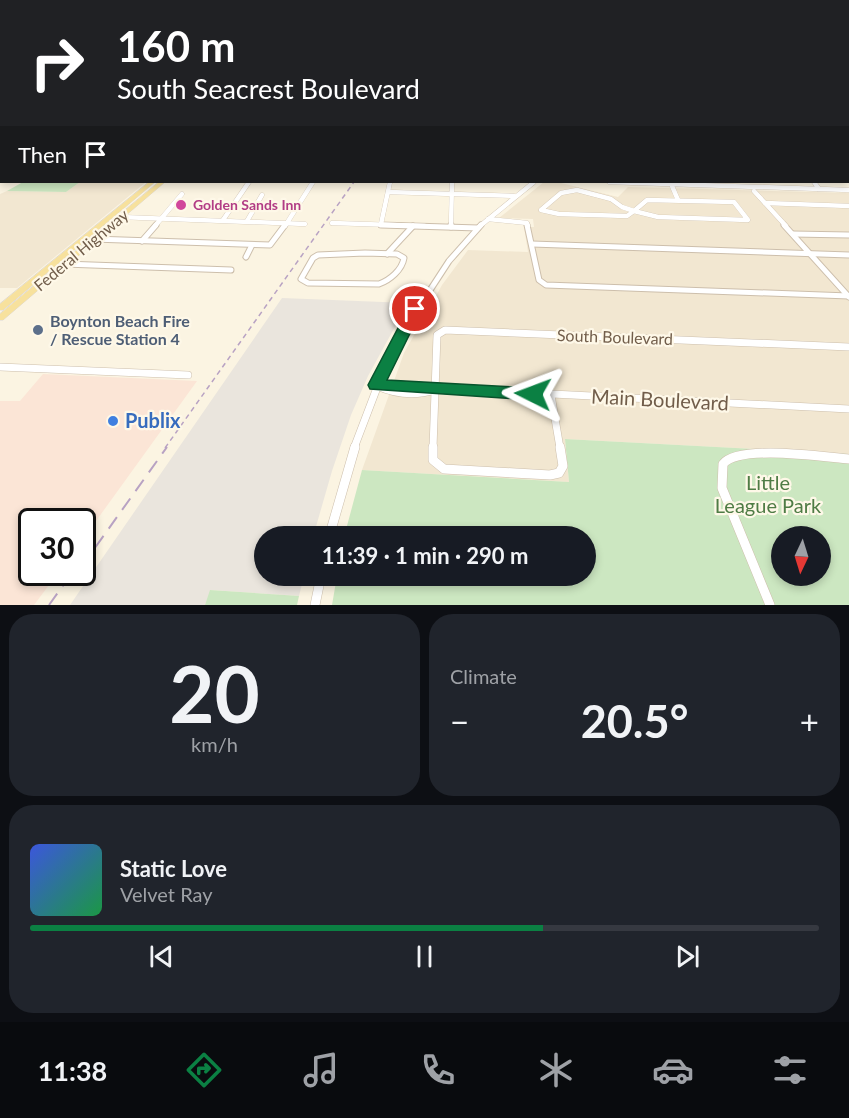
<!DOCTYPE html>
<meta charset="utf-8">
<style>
body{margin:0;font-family:Lato,sans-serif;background:#20242c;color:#f1f3f6;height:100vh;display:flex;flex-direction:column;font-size:22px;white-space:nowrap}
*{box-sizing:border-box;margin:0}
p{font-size:20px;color:#9ea1a6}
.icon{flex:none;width:33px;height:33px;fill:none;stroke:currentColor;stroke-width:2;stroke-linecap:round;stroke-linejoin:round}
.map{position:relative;height:605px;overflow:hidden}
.drawer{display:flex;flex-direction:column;gap:9px;padding:9px;background:#0d0f14;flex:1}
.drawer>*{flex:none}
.hud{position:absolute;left:0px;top:0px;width:849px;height:183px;box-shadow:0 3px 9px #0003;background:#202124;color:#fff;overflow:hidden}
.needle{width:39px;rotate:184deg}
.tools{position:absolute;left:771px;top:526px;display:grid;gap:12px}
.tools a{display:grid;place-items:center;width:60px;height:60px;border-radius:50%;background:#171b24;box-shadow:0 3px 9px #0003;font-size:30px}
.speed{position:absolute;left:18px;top:508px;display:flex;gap:12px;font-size:30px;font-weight:700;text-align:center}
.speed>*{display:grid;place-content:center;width:78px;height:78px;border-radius:50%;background:#171b24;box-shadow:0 3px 9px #0003;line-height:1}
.speed .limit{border:3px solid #111;border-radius:9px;background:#fff;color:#111}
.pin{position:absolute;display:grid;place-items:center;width:51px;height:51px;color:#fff;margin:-26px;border:3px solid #fff;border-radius:50%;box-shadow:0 2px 6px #0007}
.me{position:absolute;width:66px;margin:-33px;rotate:273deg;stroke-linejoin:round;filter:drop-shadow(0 0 4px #0008)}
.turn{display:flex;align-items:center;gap:21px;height:126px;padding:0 18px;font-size:27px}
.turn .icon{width:78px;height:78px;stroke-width:2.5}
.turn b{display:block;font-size:42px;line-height:51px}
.then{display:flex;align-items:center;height:57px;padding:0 18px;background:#0003;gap:12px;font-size:22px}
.big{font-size:45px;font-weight:700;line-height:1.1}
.drawer .widget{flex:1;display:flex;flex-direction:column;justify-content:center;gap:9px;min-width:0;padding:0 21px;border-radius:24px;background:#20242c}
.drawer .dial{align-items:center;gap:0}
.dial b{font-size:78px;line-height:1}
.song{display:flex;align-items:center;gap:18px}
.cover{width:72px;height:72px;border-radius:9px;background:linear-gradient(135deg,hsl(230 70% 55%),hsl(140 70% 35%))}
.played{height:6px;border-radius:3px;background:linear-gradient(90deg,#0b8043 65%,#363941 65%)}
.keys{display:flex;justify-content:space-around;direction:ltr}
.heat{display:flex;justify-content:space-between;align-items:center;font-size:33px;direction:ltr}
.drawer .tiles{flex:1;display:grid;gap:9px;grid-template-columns:1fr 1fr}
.widget:last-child{grid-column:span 2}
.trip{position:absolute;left:254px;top:526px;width:342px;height:60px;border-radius:30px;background:#171b24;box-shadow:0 3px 9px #0003;font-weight:700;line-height:60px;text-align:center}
.tab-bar{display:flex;height:96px;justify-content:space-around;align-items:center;background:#090b0e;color:#9ea1a6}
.tab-bar .icon{width:42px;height:42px}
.tab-bar .active{color:#0b8043}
.tab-bar b{font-size:27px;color:#f1f3f6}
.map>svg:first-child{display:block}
</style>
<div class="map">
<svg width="849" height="605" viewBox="0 0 849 605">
<rect width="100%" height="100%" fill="#fbf4e2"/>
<g fill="#f2e7d1">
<path d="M80 182H146L17 288H0V194L7 191 66 192Z"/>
<path d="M544 182H557L618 197 628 187 849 193V454L565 439 569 482 362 470 404 353 442 285 468 250 528 252 524 227H534L533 219 499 218Z"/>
</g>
<path fill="#fbe5d6" d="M43 374 197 381 83 539 82 522H32V573H58L34 605H0V401H20Z"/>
<path fill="#eae5dd" d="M282 298 408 303 368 376 351 415 332 471 313 537H264V576H304L299 596 211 590 205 605H70Z"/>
<g fill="#cce7c1" fill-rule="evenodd">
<path d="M23 182H80L66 192 7 191Z"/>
<path d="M565 439 849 454V605H332L337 576H585V537H344L362 470 569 482ZM782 537H820V576H782Z"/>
<path d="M210 590 299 596 297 605H205Z"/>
</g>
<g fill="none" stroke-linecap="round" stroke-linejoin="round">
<g stroke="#cdbfac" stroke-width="5">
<g id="minor-far3">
<path d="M609 182 849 190"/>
<path d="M814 182 819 189"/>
<path d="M672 186 678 200"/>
<path d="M577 190 611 199 622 207 634 211 627 216 559 214 541 210 561 193Z"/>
<path d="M754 191 786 226"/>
<path d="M388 192 514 196"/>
<path d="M647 200 734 202 748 220 658 217 634 211Z"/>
<path d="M765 203 849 206"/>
<path d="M120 217 305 224"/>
<path d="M488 219 527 223 528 226"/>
<path d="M223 220 249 182"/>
<path d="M247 221 262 195"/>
<path d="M332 223 425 226"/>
<path d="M381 224 390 182"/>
<path d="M155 226 182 194"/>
<path d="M285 226 313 182"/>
<path d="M451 226 452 182"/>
<path d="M480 226 534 182"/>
</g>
</g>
<g stroke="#cdbfac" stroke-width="7">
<g id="minor-far2">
<path d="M381 225 478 228"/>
<path d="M527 225 539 280 546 285 849 296"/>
<path d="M784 225 849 297"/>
<path d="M451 227V225"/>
<path d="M793 234 849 235"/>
<path d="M93 239 270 245 285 225"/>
<path d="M142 241 156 225"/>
<path d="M532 244 849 255"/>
<path d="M365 253 397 254 404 258C402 270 390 280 379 284L308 283 301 279 313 258 318 255Z"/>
<path d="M387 254 413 226"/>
<path d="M246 257 252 245"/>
<path d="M64 264 231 270"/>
<path d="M408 324 449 261 481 225"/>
</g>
</g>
<g stroke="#cdbfac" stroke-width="8">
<g id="minor-far1">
<path d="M0 367 188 375"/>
<path d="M376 385 849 409"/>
<path d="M377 386C395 394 416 396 435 390"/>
<path d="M551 395 560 448"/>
<path d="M354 448 383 372 409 322"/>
<path d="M433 448 437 335 445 330 849 347"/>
</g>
</g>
<g stroke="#cdbfac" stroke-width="10">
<g id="minor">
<path d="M433 447V460L444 469 550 475 559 473 563 466 560 447"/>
<path d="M329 537 355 447"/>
<path d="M315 605 321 576"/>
<path d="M770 605 722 488 723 464C739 444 824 457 849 459"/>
</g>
</g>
<g stroke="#ddd8d4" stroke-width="1">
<g id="major">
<path d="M149 182H155L3 310H0V304Z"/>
<path d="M159 182H165L3 320H0V314Z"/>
</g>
</g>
<use href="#minor-far3" stroke="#fff" stroke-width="4.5"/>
<use href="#minor-far2" stroke="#fff" stroke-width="5"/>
<use href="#minor-far1" stroke="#fff" stroke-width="7"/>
<use href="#minor" stroke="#fff" stroke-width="9"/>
<use href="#major" fill="#f7e19d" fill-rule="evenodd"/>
<path stroke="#b8a2c3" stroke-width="1.5" stroke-dasharray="5 4" stroke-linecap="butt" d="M165 448 354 182"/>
<g stroke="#b8a2c3" stroke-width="2" stroke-dasharray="14 9" stroke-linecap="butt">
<path d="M82 566 167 447"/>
<path d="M49 605 72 573"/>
</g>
</g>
<linearGradient id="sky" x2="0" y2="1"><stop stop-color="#95c2e6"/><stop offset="0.51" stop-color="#fdfaf2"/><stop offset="1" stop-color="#fdfaf2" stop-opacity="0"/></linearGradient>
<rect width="849" height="172" fill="url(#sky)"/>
<path fill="#0b8043" stroke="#07532c" stroke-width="1.5" d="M415 305 422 309 387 380 533 388 539 390 541 394 539 399 533 400 370 389 368 385 408 309Z"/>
<circle fill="#d1479c" stroke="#fef8e8" stroke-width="2" cx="181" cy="205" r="6"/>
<circle fill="#5c6f8a" stroke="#fef8e8" stroke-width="2" cx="38" cy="330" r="6"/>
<circle fill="#3f7fe0" stroke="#fef8e8" stroke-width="2" cx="113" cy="421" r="6"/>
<g text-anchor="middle" stroke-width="4.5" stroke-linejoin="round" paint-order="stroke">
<g font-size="14" font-weight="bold" fill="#b23c85" stroke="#fef8e8" text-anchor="start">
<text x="193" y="210">Golden Sands Inn</text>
</g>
<g font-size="16" fill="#715d4a" stroke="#fef8e8">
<text transform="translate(81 250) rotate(-40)" y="6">Federal Highway</text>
<text transform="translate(615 337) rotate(2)" y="6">South Boulevard</text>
</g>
<g font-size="16" font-weight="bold" fill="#4e5e75" stroke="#fef8e8" text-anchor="start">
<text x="50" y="327">Boynton Beach Fire<tspan x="50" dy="18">/ Rescue Station 4</tspan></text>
</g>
<g font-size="20" fill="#715d4a" stroke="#fef8e8">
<text transform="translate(660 400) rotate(3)" y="7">Main Boulevard</text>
</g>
<g font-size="20" font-weight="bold" fill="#366cbe" stroke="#fef8e8" text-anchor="start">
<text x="125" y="428">Publix</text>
</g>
<g font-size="20" fill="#4f7c45" stroke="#fef8e8">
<text x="768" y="490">Little<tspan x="768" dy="23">League Park</tspan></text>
</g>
</g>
</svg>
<div class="tools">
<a><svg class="needle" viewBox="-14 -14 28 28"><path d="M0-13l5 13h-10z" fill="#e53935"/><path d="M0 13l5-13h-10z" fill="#9ea1a6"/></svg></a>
</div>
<div class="speed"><div class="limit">30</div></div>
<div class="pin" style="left:415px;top:309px;background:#d93025"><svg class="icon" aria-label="arrive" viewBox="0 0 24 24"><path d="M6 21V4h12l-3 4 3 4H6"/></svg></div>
<svg class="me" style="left:533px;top:394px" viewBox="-20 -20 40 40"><path d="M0-17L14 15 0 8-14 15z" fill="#0b8043" stroke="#fff" stroke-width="4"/></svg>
<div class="trip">11:39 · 1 min · 290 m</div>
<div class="hud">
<div class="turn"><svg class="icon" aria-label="right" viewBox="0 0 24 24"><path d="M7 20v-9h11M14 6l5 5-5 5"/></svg><div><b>160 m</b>South Seacrest Boulevard</div></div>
<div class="then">Then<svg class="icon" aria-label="arrive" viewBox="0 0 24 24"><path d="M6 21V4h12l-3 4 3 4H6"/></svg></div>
</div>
</div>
<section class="drawer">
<div class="tiles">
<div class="widget dial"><b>20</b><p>km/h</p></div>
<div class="widget"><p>Climate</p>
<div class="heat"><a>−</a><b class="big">20.5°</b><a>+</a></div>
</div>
<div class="widget">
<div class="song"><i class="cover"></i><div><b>Static Love</b><p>Velvet Ray</p></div></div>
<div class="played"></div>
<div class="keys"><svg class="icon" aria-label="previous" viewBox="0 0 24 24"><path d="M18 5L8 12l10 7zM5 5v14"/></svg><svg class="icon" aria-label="pause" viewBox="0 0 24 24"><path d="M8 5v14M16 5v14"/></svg><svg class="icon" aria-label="next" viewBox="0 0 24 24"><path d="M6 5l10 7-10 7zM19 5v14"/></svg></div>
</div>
</div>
</section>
<nav class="tab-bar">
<b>11:38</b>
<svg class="icon active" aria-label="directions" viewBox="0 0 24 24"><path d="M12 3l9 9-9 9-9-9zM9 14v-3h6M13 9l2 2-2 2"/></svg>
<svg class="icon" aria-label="music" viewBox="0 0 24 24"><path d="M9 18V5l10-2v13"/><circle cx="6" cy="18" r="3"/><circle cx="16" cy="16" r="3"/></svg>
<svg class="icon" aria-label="phone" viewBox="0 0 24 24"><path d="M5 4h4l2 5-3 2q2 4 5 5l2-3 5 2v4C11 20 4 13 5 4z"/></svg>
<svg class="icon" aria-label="climate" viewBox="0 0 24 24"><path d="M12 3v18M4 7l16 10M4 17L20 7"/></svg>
<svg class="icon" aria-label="car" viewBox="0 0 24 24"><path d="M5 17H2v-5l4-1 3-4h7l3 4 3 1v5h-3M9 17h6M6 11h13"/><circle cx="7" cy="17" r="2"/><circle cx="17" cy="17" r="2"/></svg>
<svg class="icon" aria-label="filters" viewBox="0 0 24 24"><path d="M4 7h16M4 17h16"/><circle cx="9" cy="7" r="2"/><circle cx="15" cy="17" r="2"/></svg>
</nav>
